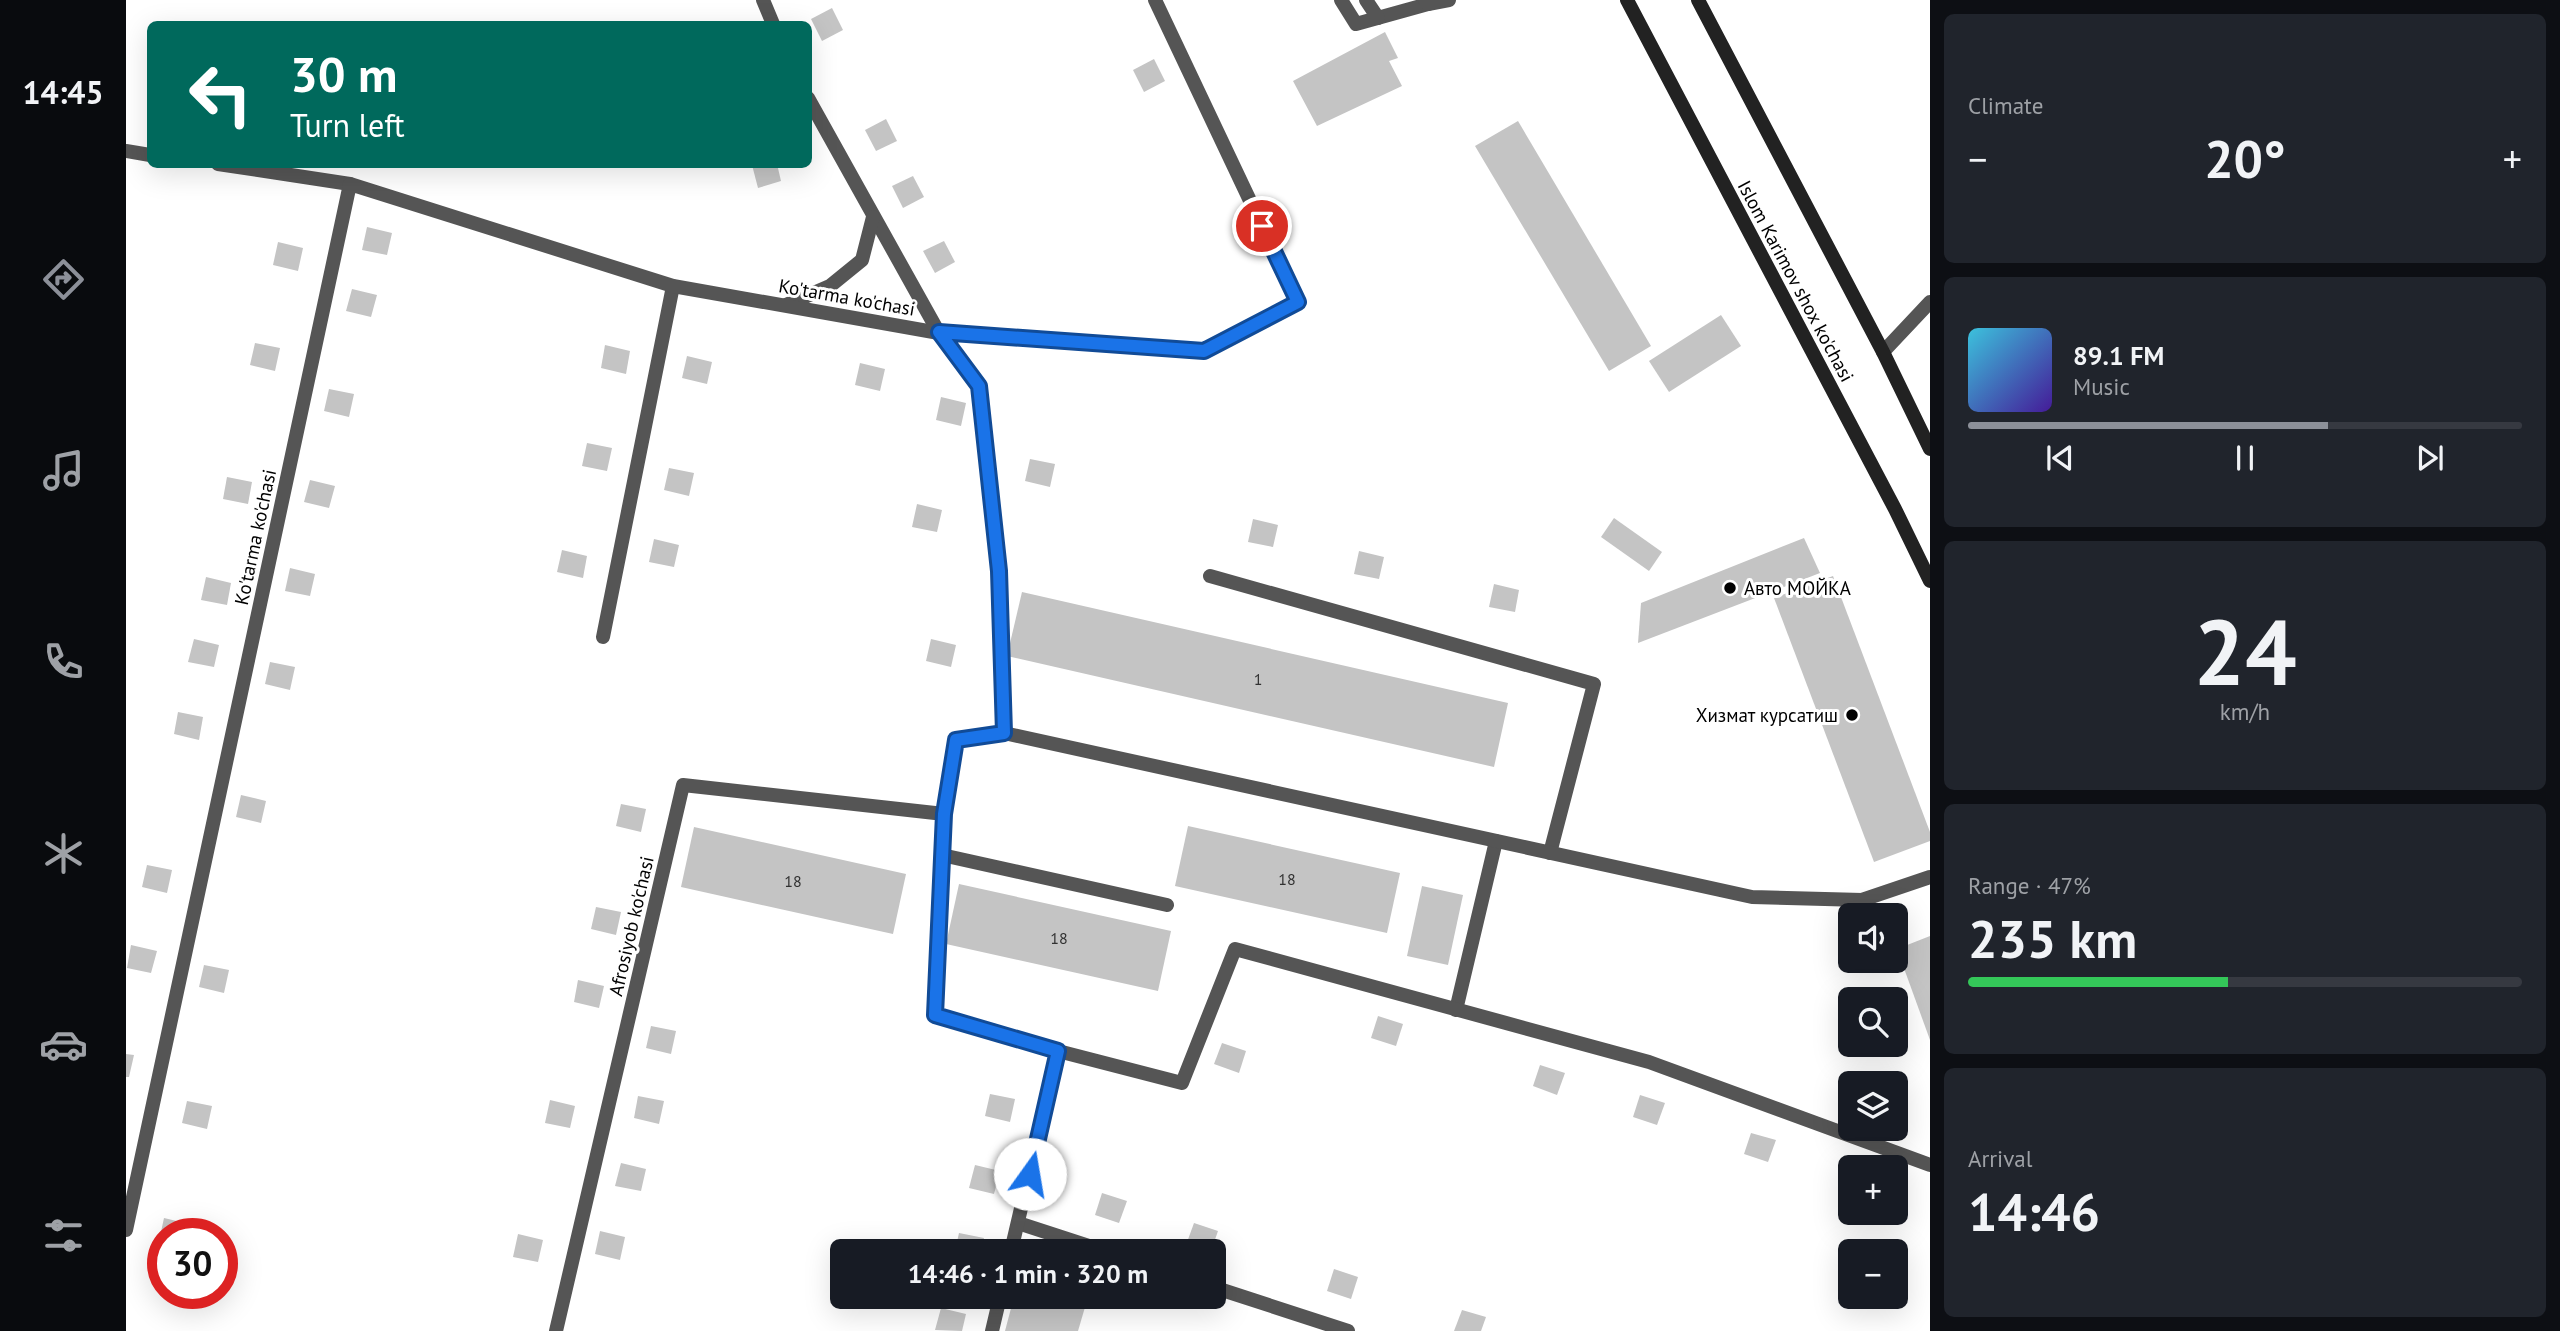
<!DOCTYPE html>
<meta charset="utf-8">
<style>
body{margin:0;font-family:"PT Sans",sans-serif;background:#20242c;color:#f1f3f6;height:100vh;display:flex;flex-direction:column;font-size:26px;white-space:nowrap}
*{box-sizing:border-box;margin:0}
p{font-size:23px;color:#9ea1a6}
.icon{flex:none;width:38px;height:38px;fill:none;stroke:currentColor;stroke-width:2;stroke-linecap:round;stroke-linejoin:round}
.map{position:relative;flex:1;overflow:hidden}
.details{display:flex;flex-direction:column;gap:14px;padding:14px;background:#0d0f14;width:630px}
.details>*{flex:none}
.top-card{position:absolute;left:21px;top:21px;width:665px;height:147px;border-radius:10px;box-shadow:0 7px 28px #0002;background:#00695c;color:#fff;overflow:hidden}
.tools{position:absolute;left:1712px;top:903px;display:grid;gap:14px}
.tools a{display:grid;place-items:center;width:70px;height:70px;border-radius:10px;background:#171b24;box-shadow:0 7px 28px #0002;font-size:35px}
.speed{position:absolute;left:21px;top:1218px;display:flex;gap:14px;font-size:35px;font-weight:700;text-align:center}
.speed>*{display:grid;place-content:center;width:91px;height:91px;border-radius:50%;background:#171b24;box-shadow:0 7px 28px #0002;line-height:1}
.speed .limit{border:10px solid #d22;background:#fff;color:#111}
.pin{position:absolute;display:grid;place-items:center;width:60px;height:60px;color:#fff;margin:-30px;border:4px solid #fff;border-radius:50%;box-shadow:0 2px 7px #0007}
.me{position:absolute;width:77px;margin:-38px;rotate:13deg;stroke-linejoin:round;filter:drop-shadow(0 0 5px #0008)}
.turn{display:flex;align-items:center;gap:24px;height:147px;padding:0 28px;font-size:32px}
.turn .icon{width:91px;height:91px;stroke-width:2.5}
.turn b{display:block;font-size:49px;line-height:60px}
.big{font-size:52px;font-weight:600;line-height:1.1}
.details .card{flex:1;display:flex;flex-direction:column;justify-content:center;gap:10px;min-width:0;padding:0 24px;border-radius:10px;background:#20242c}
.details .dial{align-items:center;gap:0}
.dial b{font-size:91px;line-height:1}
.song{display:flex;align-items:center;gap:21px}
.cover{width:84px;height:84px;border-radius:10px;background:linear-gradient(135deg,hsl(190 70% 55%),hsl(260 70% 35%))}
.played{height:7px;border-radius:4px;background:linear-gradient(90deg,#8c9099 65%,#363941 65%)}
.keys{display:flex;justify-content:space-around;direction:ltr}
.heat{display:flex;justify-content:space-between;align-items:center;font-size:38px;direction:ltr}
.charge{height:10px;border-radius:5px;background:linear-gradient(90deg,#34c759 47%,#363941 0)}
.trip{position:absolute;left:704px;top:1239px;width:396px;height:70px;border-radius:10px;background:#171b24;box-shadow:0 7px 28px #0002;font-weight:600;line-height:70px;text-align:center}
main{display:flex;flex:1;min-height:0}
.menu{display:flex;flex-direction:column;width:126px;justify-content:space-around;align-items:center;background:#090b0e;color:#9ea1a6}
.menu .icon{width:49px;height:49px}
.menu .on{color:#8c9099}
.menu b{font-size:32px;color:#f1f3f6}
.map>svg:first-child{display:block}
</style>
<main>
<nav class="menu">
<b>14:45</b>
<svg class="icon on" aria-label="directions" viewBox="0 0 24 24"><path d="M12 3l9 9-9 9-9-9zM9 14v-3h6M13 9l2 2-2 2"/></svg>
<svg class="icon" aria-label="music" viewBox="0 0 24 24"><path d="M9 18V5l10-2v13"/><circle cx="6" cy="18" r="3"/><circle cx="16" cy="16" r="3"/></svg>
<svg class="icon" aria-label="phone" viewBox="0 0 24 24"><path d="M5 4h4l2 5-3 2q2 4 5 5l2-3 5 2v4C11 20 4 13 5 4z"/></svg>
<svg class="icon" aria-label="climate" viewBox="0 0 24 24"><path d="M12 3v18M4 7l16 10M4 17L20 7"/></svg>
<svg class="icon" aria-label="car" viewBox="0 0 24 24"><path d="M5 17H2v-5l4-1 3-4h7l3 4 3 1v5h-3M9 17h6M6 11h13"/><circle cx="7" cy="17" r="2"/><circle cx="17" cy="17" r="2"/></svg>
<svg class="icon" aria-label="filters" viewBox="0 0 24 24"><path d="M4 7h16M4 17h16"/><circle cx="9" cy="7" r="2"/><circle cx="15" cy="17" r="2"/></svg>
</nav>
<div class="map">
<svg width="1804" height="1331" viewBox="0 0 1804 1331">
<rect width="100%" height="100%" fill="#fff"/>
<g fill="#c4c4c4">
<path d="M706 8 717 30 696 41 685 19Z"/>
<path d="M1259 32 1272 58 1263 61 1276 86 1191 126 1167 81Z"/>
<path d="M1028 59 1039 81 1018 92 1007 70Z"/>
<path d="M760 119 771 141 750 151 739 130Z"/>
<path d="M1392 121 1525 346 1483 371 1349 146Z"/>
<path d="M651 164 655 181 632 188 626 165Z"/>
<path d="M787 176 798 197 777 208 766 186Z"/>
<path d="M241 227 266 233 261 255 236 250Z"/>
<path d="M818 241 829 262 809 273 797 251Z"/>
<path d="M152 242 177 248 172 271 147 265Z"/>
<path d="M226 289 251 295 245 317 220 311Z"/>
<path d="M1595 315 1615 346 1543 392 1523 361Z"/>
<path d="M129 343 154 348 149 371 124 365Z"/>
<path d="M479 345 504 351 500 374 475 368Z"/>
<path d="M561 356 586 362 581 384 556 378Z"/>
<path d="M734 363 759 369 754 391 729 385Z"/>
<path d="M203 389 228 394 223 417 198 411Z"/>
<path d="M815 397 840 403 835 426 810 420Z"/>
<path d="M461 443 486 448 481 471 456 466Z"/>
<path d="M904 459 929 464 924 487 899 481Z"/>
<path d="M543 468 568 473 563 496 538 490Z"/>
<path d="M101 477 126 482 122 504 97 499Z"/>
<path d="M184 480 209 486 203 508 178 502Z"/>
<path d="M791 504 816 510 811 532 786 527Z"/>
<path d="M1488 518 1536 552 1523 571 1475 537Z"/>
<path d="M1127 519 1152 525 1147 547 1122 542Z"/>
<path d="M1678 538 1694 573 1512 643 1515 603Z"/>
<path d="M528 539 553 545 548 567 523 562Z"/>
<path d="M436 550 461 556 457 578 431 572Z"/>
<path d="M1233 551 1258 557 1253 579 1228 574Z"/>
<path d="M164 568 189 574 184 596 159 591Z"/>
<path d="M1707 576 1804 832V841L1748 862 1648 598Z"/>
<path d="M80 577 105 583 101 605 75 600Z"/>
<path d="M1368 584 1393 590 1389 612 1363 607Z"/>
<path d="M896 592 1382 703 1368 767 881 656Z"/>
<path d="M68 639 93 645 88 667 62 662Z"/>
<path d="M805 639 830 645 825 667 800 661Z"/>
<path d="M144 662 169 667 164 690 139 684Z"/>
<path d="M52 712 77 717 73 740 48 734Z"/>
<path d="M115 795 140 801 135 823 110 817Z"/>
<path d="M495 804 520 809 515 832 490 826Z"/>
<path d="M1062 826 1274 873 1261 933 1049 886Z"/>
<path d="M568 827 780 874 767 934 555 887Z"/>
<path d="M21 865 46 870 41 893 16 887Z"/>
<path d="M833 884 1045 931 1032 991 820 944Z"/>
<path d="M1296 886 1337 895 1322 965 1281 956Z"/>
<path d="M470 907 495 912 490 935 465 929Z"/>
<path d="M1804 936V1040L1771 949Z"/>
<path d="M5 945 31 951 25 973 1 968Z"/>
<path d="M78 965 103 970 98 993 73 987Z"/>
<path d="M452 980 478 986 473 1008 448 1002Z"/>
<path d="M1252 1016 1277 1024 1270 1046 1245 1038Z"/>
<path d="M525 1026 550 1031 545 1054 520 1048Z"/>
<path d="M1096 1043 1120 1051 1113 1073 1088 1064Z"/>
<path d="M0 1054 8 1055 3 1077H0Z"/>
<path d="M1414 1065 1439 1073 1431 1095 1407 1086Z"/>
<path d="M864 1094 889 1099 884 1122 859 1116Z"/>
<path d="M1514 1095 1539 1103 1531 1125 1507 1117Z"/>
<path d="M512 1096 538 1101 533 1124 508 1118Z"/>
<path d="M424 1100 449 1106 444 1128 419 1123Z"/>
<path d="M61 1101 86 1106 81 1129 56 1123Z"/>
<path d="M1625 1133 1650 1140 1642 1162 1618 1154Z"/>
<path d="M495 1163 520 1169 515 1191 489 1186Z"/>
<path d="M849 1165 874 1171 868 1194 843 1188Z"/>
<path d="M976 1193 1001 1201 993 1223 969 1215Z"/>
<path d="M38 1218 63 1224 61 1234H37V1242L33 1241Z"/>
<path d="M1068 1223 1092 1231 1085 1251 1060 1245Z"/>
<path d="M474 1231 499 1237 494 1260 469 1254Z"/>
<path d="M833 1233 858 1238 855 1251H829Z"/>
<path d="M392 1234 417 1240 412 1262 387 1257Z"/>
<path d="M1208 1269 1232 1277 1225 1299 1201 1291Z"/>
<path d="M888 1297H962L952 1331H879Z"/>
<path d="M815 1308 840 1314 836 1331 809 1330Z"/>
<path d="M1336 1310 1360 1317 1355 1331H1328Z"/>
</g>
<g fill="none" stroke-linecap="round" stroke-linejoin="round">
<g stroke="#555" stroke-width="14">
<path d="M1215 0 1230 24 1302 4"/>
<path d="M1240 0 1252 18"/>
<path d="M1299 0 1302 4 1323 0"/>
<path d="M1757 352 1804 302"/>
<path d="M477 637 547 286"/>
<path d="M816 855 1041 905"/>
<path d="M1330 1010 1370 841"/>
</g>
<g stroke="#555" stroke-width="14">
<path d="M637 0 647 24"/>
<path d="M682 98 813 333 853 386 873 571 878 733"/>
<path d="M0 151 24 155"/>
<path d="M92 164 224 184"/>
<path d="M660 305 704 286 736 260 747 217"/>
<path d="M1084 576 1468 684 1424 853"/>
<path d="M932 1051 1056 1083 1109 949 1523 1062 1804 1165"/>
<path d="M892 1223 978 1251"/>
<path d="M0 1230 224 184 547 286 813 333 1078 351 1172 302 1029 0"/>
<path d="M885 1251 932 1051 809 1015 818 814 830 740 878 733 1626 897 1736 900 1804 877"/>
<path d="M1087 1287 1222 1331"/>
<path d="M430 1331 557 785 818 814"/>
<path d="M866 1331 874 1297"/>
</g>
<g stroke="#222" stroke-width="14">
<path d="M1501 0 1769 509 1804 581"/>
<path d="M1572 0 1757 352 1804 449"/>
</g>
</g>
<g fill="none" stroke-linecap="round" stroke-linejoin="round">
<g stroke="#114b97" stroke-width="18">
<path id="route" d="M904 1174 932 1051 809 1015 818 814 830 740 878 733 873 571 853 386 813 332 1078 351 1172 302 1136 226"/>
</g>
<use href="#route" stroke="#1a73e8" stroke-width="12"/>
</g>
<g fill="#000" stroke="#fff" stroke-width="2.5">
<circle cx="1604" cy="588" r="7"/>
<circle cx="1726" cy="715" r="7"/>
</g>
<g text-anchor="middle" stroke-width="6" stroke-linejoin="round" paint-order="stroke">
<g font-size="16" fill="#313131">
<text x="1132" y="685">1</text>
<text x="1161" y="885">18</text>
<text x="667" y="887">18</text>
<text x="933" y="944">18</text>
</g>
<g font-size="19" fill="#000" stroke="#fff">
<text transform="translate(1670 281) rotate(62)" y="7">Islom Karimov shox ko'chasi</text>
<text transform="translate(721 297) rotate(10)" y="7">Ko'tarma ko'chasi</text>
<text transform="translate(129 537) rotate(-78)" y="7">Ko'tarma ko'chasi</text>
<text transform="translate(505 926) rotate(-77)" y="7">Afrosiyob ko'chasi</text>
</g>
<g font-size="19" fill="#000" stroke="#fff" text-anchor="start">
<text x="1618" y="595">Авто МОЙКА</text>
<text x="1712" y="722" text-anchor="end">Хизмат курсатиш</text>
</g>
</g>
</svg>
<div class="tools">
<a><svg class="icon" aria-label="sound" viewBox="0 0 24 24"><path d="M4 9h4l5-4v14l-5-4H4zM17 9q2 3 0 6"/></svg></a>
<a><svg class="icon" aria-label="search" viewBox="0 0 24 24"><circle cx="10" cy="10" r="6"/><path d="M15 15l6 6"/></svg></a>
<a><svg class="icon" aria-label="layers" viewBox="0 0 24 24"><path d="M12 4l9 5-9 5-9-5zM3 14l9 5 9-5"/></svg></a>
<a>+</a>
<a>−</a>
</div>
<div class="speed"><div class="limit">30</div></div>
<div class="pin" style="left:1136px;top:226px;background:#d93025"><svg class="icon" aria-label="arrive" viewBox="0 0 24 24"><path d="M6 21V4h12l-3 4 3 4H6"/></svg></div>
<svg class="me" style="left:904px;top:1174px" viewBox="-20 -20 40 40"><circle r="19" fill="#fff"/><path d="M0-13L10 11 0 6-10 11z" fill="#1a73e8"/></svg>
<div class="trip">14:46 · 1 min · 320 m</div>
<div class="top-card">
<div class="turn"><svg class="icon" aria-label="left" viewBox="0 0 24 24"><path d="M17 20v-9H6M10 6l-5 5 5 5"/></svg><div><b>30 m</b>Turn left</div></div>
</div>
</div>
<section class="details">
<div class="card"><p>Climate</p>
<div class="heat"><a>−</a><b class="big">20°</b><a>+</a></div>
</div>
<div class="card">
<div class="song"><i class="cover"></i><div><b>89.1 FM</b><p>Music</p></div></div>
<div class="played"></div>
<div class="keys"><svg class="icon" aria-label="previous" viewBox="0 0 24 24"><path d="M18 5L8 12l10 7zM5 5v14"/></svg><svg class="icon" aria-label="pause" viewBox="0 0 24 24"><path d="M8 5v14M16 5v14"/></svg><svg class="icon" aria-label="next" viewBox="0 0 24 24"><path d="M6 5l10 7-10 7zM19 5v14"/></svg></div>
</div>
<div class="card dial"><b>24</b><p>km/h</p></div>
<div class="card"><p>Range · 47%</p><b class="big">235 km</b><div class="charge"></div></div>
<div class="card"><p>Arrival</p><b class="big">14:46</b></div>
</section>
</main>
